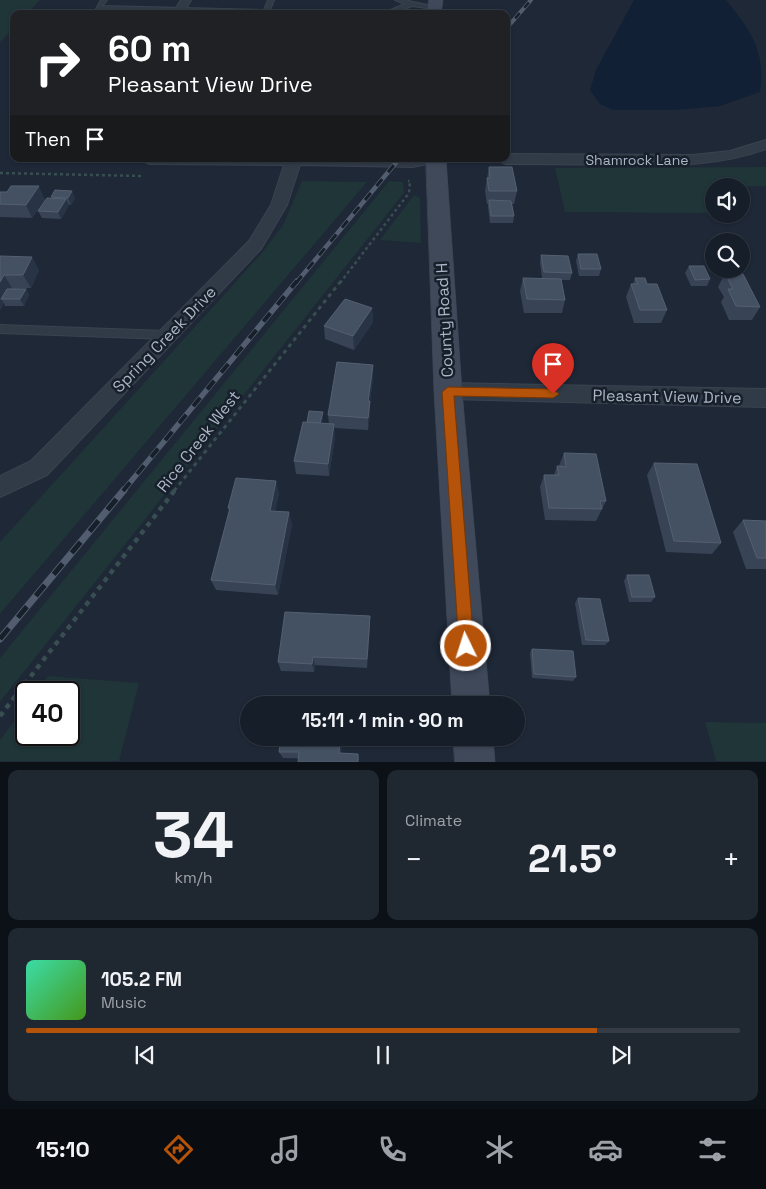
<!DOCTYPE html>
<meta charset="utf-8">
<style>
body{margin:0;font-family:"Space Grotesk",sans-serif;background:#1f2731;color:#f1f3f6;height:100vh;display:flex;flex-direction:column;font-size:19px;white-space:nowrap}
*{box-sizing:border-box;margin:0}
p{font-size:16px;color:#9ea2a8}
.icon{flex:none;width:28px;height:28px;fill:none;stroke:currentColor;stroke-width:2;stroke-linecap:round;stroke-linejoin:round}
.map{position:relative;height:762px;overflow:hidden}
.details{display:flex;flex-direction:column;gap:8px;padding:8px;background:#0c1017;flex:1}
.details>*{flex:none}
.banner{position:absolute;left:10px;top:10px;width:500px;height:152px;border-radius:10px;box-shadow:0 1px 4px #0004,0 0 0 1px #353c46;background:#202124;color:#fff;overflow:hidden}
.tools{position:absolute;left:705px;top:178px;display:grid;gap:10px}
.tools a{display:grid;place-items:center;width:45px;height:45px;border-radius:50%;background:#161e29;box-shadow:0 1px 4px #0004,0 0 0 1px #353c46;font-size:25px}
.speed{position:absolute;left:15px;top:681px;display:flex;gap:10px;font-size:25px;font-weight:700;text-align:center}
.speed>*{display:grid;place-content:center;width:65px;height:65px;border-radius:50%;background:#161e29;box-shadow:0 1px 4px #0004,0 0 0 1px #353c46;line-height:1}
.speed .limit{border:2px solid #111;border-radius:8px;background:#fff;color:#111}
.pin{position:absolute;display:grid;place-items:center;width:42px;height:42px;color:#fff;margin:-51px -21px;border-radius:50% 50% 50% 0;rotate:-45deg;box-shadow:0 0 5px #0007}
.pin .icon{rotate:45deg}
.me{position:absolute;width:55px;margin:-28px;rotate:356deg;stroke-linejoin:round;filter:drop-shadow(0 0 4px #0008)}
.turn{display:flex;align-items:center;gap:18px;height:105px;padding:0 15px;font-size:22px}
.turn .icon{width:65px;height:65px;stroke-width:2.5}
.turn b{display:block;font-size:35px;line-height:42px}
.then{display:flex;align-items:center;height:48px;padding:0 15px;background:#0003;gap:10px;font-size:19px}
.big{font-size:38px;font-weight:600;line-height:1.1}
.details .tile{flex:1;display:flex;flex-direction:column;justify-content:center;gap:8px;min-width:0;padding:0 18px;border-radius:10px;background:#1f2731}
.details .dial{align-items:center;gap:0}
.dial b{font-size:65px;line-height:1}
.song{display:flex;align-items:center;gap:15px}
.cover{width:60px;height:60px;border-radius:8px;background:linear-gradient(135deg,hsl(160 70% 55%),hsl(100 70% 35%))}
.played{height:5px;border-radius:2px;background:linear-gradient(90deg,#b45309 80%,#353c46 80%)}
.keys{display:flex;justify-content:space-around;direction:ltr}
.heat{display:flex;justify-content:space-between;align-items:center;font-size:28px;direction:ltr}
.details .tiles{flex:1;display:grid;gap:8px;grid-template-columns:1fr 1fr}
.tile:last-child{grid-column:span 2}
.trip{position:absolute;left:240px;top:696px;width:285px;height:50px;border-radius:25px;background:#161e29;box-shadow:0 1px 4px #0004,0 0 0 1px #353c46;font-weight:600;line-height:50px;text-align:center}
.menu{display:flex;height:80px;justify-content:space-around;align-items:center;background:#090c10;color:#9ea2a8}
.menu .icon{width:35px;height:35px}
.menu .selected{color:#b45309}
.menu b{font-size:22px;color:#f1f3f6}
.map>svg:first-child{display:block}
</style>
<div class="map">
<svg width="766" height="762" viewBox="0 0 766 762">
<rect width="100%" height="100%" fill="#1e2837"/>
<g fill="#1f3538">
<path d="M0 0H40L27 14H14V28L0 42Z"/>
<path d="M766 167V186H714V213L565 212 555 168Z"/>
<path d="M302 181 367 182 0 614V542L262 253 283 225Z"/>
<path d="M389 181 403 182 404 193 0 702V658Z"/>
<path d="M414 195 420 198 421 243 380 240Z"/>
<path d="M48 676 139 683 119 761H0V740L26 706V735H69V692H36Z"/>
<path d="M705 722 766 723V761H716Z"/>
</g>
<path fill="#112034" d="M634 0H726C750 30 766 51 760 92L720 106 675 110H613L600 104 590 90 596 70Z"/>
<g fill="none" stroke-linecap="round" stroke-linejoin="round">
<g stroke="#3a4350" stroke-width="2">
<g id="lane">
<path d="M101 0H107L102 6 264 10 268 0H274L269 12 266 14 96 9Z"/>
<path d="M395 0H404L437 7 434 9 412 6 392 14 350 13 353 11H388L405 4Z"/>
<path d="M0 325 166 331 171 335 166 339 0 333Z"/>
</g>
</g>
<g stroke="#3a4350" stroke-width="2">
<g id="street">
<path d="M181 0H191L183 14H172Z"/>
<path d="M766 140V149C718 167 668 165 618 165 580 164 543 164 506 164L501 162 498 159H506V154L693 155 730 151Z"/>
<path d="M142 159H439L436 162 413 167 300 165 287 205 261 249 47 475 0 497V476L31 461 249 241 271 205 284 165 150 164 145 162Z"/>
<path d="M448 383 766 389V407L448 399 440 397 437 391 440 385Z"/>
</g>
</g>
<g stroke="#3a4350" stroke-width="1">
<g id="secondary">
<path d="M429 0H443L441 14H427Z"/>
<path d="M426 159H446L462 391 490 705H452L434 391Z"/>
<path d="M453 738H493L495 762H455Z"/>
</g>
</g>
<g stroke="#384e50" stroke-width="2.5" stroke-dasharray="3 3" stroke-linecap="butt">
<path d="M0 173 142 176"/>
<path d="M340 283 409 193 410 181H408"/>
</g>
<path stroke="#384e50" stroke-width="3" stroke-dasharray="4 4" stroke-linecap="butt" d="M174 491 341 281"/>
<path stroke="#384e50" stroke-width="4.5" stroke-dasharray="5 5" stroke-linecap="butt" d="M0 716 175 490"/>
<use href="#lane" fill="#313a47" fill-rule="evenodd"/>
<use href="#street" fill="#313a47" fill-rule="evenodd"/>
<use href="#secondary" fill="#3f495a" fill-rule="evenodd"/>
<g stroke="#525e6f" stroke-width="4">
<path id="rail-far3" d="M506 29 531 0"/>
</g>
<g stroke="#525e6f" stroke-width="4.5">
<path id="rail-far2" d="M296 283 399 159"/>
</g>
<g stroke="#525e6f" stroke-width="5.5">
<path id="rail-far1" d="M123 491 297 281"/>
</g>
<g stroke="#525e6f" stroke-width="7">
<path id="rail" d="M0 639 124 490"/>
</g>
<use href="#rail-far3" stroke="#171f2b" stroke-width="2.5" stroke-dasharray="7" stroke-linecap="butt"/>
<use href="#rail-far2" stroke="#171f2b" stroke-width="3" stroke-dasharray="9" stroke-linecap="butt"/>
<use href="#rail-far1" stroke="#171f2b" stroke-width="4" stroke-dasharray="11" stroke-linecap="butt"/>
<use href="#rail" stroke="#171f2b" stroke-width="5" stroke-dasharray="14" stroke-linecap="butt"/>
</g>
<g fill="#384456">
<path d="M489 167 517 191 514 204H512L514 216 513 223H490L488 207V204H487L485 191Z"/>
<path d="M0 192 45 200 32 218 0 217Z"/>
<path d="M51 197 75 198 71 205 68 204 69 205 61 219 42 218 38 211 52 198Z"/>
<path d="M578 254 601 269 599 276H579L576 261Z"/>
<path d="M541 255 572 273 570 280H561L565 300 562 313H524L520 291 523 278H542L540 262Z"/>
<path d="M0 256 39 270 31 288 11 289H26L29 295 24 306H5L4 303 0 310Z"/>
<path d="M689 266 710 279 707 286H691L685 273Z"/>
<path d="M725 273 760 307 752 320H729L721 302 724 297 718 287Z"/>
<path d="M635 278 647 284 667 310 661 323H634L626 297 631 284H633Z"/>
<path d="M372 308 373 322 354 350 325 339 324 326Z"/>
<path d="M373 365V378L370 401V414L368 430 334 428 335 437 329 476 296 474 294 461 307 422 323 412V418L322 423 329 424 328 415Z"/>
<path d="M564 453 606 501 596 521 545 520 540 487 544 475H554L557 466H559Z"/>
<path d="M654 463 721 543 712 554 666 552 647 475Z"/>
<path d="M279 493 275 511 292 524 278 595 216 590 211 580 229 511 228 508Z"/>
<path d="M743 520 766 521V569H746L733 532Z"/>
<path d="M627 575 655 597 651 602H629L624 581Z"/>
<path d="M578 598 609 641 605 645H582L575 603Z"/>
<path d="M370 626 367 668 315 665 314 672 281 671 278 662Z"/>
<path d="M532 649 576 677 573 681 532 678 530 653Z"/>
<path d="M281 738H342L341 753 358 754 359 760 283 758 279 752Z"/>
</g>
<g fill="#283445">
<path d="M39 186 45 200 32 218 26 205Z"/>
<path d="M72 191 75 198 71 205 68 198Z"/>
<path d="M66 199 69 205 61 219 58 212Z"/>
<path d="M32 257 39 270 31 288 23 275Z"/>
<path d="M4 275 12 288 6 299H1L4 303 0 310V282Z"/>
<path d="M26 289 29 295 24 306 20 299Z"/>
<path d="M372 308 373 322 354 350 353 336Z"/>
<path d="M373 365V378L368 414V401Z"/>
<path d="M370 401V414L368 430V418Z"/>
<path d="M323 412V418L321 431 320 425Z"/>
<path d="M334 424 335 437 329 476 328 464Z"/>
<path d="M276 481 279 493 273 522 270 511Z"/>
<path d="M289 512 292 524 278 595 275 585Z"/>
<path d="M370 616V626L367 668V659Z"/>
<path d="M313 657 315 665 314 672 312 664Z"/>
<path d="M340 738H342L340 759 339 753Z"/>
</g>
<g fill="#445162" stroke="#546072">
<path d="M489 167H512L517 191H489L487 178H490Z"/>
<path d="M11 186H39L26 205 0 204V192H7Z"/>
<path d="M55 190 72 191 68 198 51 197Z"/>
<path d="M47 198 66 199 58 212 38 211Z"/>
<path d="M489 200 511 201 514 216H491Z"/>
<path d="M578 254H597L601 269H581Z"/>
<path d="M541 255 568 256 572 273 544 272Z"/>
<path d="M0 256 32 257 23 275H4L0 282Z"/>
<path d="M689 266H704L710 279 695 280Z"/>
<path d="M725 273 743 274 760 307 736 306 728 289H733Z"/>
<path d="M523 278 561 279 565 300 527 299Z"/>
<path d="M635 278H645L647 284H657L667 310H640L631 284H638Z"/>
<path d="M7 289H26L20 299H1Z"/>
<path d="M345 299 372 308 353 336 324 326Z"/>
<path d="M337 362 373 365 368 401H370L368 418 328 415Z"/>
<path d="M309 411 323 412 320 423 307 422Z"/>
<path d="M303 422 334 424 328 464 294 461Z"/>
<path d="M564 453 596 454 606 501H600L602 509 549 508 544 475H559L557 466 566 467Z"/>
<path d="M654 463 697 464 721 543 674 541Z"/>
<path d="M236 478 276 481 270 511 289 512 275 585 211 580 230 508H228Z"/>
<path d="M743 520 766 521V558H757Z"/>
<path d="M627 575H649L655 597H632Z"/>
<path d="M578 598 600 599 609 641 586 640Z"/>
<path d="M285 612 370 616 367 659 313 657 312 664 278 662Z"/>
<path d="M532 649 573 651 576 677 534 674Z"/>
<path d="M285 698 342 699V705H284Z"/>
<path d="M281 738H340L339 753 358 754V762H298L299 752H279Z"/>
</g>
<path fill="#b45309" stroke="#753606" d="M448 387 553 389 559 394 553 398 454 396 474 646 472 652 466 654 461 652 459 646 442 392Z"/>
<g text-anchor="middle" stroke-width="5" stroke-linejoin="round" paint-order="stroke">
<g font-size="14" fill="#aab5c5" stroke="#171f2b">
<text x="637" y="165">Shamrock Lane</text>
</g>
<g font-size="16" fill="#aab5c5" stroke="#171f2b">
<text transform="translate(444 320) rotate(-93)" y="6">County Road H</text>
<text transform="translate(164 339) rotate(-46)" y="6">Spring Creek Drive</text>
<text transform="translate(667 396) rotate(1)" y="6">Pleasant View Drive</text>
<text transform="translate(198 441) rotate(-52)" y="6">Rice Creek West</text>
</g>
</g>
</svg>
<div class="tools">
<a><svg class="icon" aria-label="sound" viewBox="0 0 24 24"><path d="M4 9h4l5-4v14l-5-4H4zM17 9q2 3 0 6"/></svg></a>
<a><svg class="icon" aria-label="search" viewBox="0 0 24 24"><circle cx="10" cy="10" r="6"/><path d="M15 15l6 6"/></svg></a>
</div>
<div class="speed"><div class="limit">40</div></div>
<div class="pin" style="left:553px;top:394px;background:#d93025"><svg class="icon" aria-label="arrive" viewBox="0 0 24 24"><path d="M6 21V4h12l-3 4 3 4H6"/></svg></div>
<svg class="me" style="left:466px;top:646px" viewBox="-20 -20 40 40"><circle r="17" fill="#b45309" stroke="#fff" stroke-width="3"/><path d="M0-11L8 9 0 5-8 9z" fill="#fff"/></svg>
<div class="trip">15:11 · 1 min · 90 m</div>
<div class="banner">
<div class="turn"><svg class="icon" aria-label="right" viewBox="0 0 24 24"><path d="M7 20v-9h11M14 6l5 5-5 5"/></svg><div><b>60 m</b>Pleasant View Drive</div></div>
<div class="then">Then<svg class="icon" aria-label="arrive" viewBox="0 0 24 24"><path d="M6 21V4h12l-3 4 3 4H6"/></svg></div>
</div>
</div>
<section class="details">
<div class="tiles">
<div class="tile dial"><b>34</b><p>km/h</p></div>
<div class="tile"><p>Climate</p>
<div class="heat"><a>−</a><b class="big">21.5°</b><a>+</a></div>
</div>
<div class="tile">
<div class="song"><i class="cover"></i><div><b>105.2 FM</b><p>Music</p></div></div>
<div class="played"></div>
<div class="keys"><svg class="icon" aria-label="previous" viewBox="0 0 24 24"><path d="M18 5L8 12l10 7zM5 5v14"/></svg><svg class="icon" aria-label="pause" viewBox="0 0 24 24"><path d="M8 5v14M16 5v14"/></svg><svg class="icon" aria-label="next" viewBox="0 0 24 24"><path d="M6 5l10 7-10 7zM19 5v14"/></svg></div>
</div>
</div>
</section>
<nav class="menu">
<b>15:10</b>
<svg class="icon selected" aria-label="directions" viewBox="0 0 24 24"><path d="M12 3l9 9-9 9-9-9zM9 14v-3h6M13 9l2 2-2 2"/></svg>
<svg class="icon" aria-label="music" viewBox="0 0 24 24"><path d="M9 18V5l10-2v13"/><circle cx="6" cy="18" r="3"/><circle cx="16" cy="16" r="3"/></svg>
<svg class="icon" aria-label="phone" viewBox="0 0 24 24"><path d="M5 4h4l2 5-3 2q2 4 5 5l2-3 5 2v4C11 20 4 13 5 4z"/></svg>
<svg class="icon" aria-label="climate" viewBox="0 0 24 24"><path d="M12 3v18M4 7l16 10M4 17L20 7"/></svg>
<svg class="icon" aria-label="car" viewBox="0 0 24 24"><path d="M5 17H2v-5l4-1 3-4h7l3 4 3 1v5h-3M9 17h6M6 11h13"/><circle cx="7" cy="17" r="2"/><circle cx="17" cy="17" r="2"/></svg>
<svg class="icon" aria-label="filters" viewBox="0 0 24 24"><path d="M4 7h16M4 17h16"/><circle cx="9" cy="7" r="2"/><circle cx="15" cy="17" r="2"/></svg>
</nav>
